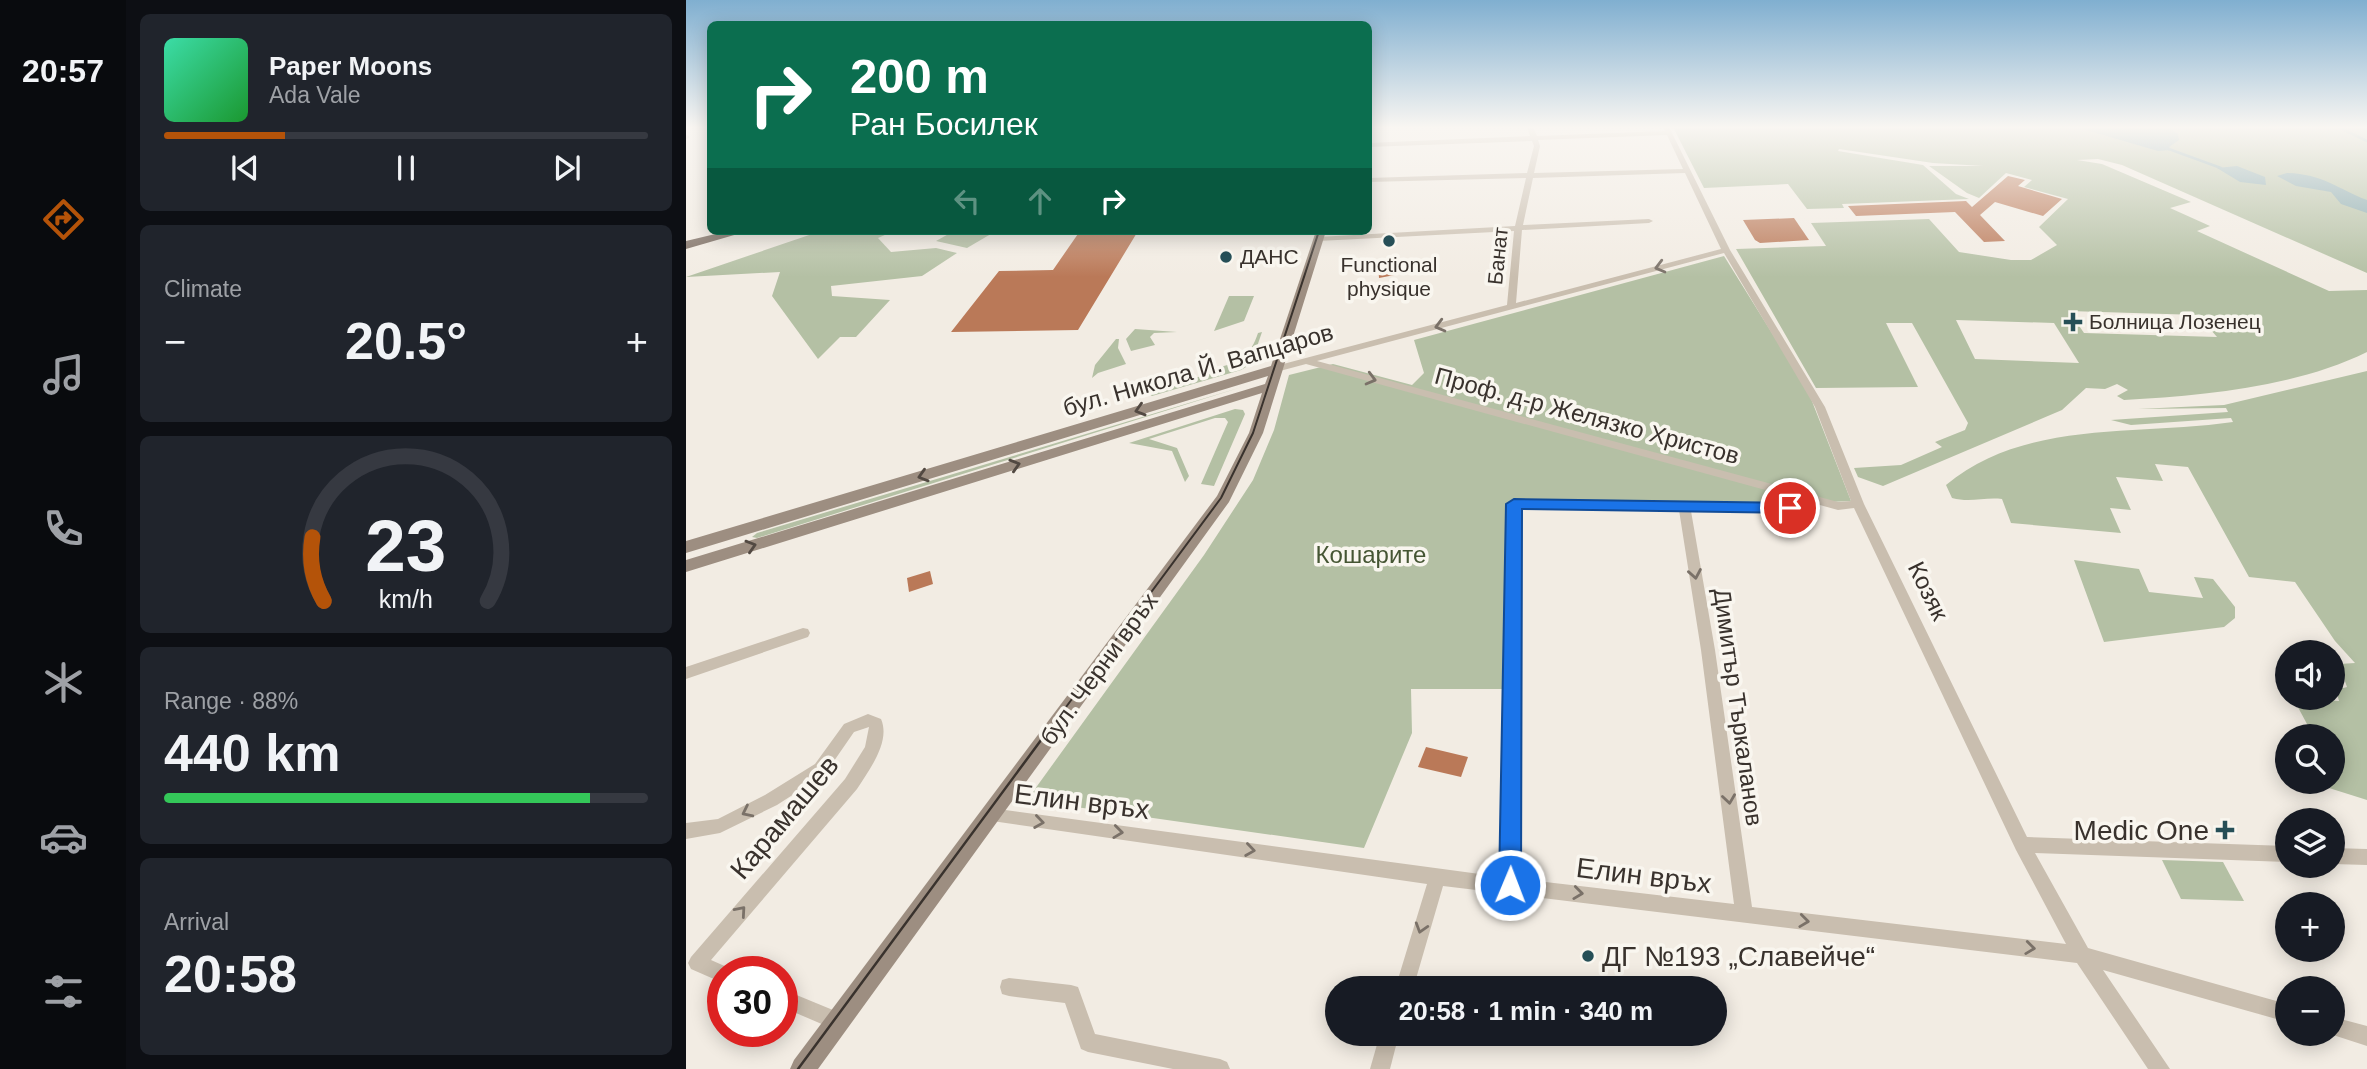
<!DOCTYPE html>
<meta charset="utf-8">
<style>
body{margin:0;font-family:Helvetica,sans-serif;background:#20242c;color:#f1f3f6;height:100vh;display:flex;flex-direction:column;font-size:26px;white-space:nowrap}
*{box-sizing:border-box;margin:0}
p{font-size:23px;color:#9ea1a6}
.icon{flex:none;width:38px;height:38px;fill:none;stroke:currentColor;stroke-width:2;stroke-linecap:round;stroke-linejoin:round}
.map{position:relative;flex:1;overflow:hidden}
.panel{display:flex;flex-direction:column;gap:14px;padding:14px;background:#0d0f14;width:560px}
.panel>*{flex:none}
.guide{position:absolute;left:21px;top:21px;width:665px;height:214px;border-radius:10px;box-shadow:0 4px 18px #0003;background:#0b6e4f;color:#fff;overflow:hidden}
.buttons{position:absolute;left:1589px;top:640px;display:grid;gap:14px}
.buttons a{display:grid;place-items:center;width:70px;height:70px;border-radius:50%;background:#171b24;box-shadow:0 4px 18px #0003;font-size:35px}
.speed{position:absolute;left:21px;top:956px;display:flex;gap:14px;font-size:35px;font-weight:700;text-align:center}
.speed>*{display:grid;place-content:center;width:91px;height:91px;border-radius:50%;background:#171b24;box-shadow:0 4px 18px #0003;line-height:1}
.speed .limit{border:10px solid #d22;background:#fff;color:#111}
.pin{position:absolute;display:grid;place-items:center;width:60px;height:60px;color:#fff;margin:-30px;border:4px solid #fff;border-radius:50%;box-shadow:0 2px 7px #0007}
.me{position:absolute;width:77px;margin:-38px;rotate:1deg;stroke-linejoin:round;filter:drop-shadow(0 0 5px #0008)}
.turn{display:flex;align-items:center;gap:24px;height:147px;padding:0 28px;font-size:32px}
.turn .icon{width:91px;height:91px;stroke-width:2.5}
.turn b{display:block;font-size:49px;line-height:60px}
.lanes{display:flex;align-items:center;height:66px;padding:0 28px;background:#0003;justify-content:center;gap:35px;direction:ltr}
.lanes .off{opacity:.35}
.big{font-size:52px;font-weight:700;line-height:1.1}
.panel .tile{flex:1;display:flex;flex-direction:column;justify-content:center;gap:10px;min-width:0;padding:0 24px;border-radius:10px;background:#20242c}
.panel .dial{align-items:center;gap:0}
.dial svg{height:182px;overflow:visible;fill:none;stroke:#363941;stroke-width:7;stroke-linecap:round;text-anchor:middle}
.dial text{fill:#f1f3f6;stroke:none}
.song{display:flex;align-items:center;gap:21px}
.cover{width:84px;height:84px;border-radius:10px;background:linear-gradient(135deg,hsl(160 70% 55%),hsl(130 70% 35%))}
.played{height:7px;border-radius:4px;background:linear-gradient(90deg,#b45309 25%,#363941 25%)}
.keys{display:flex;justify-content:space-around;direction:ltr}
.heat{display:flex;justify-content:space-between;align-items:center;font-size:38px;direction:ltr}
.charge{height:10px;border-radius:5px;background:linear-gradient(90deg,#34c759 88%,#363941 0)}
.trip{position:absolute;left:639px;top:976px;width:402px;height:70px;border-radius:35px;background:#171b24;box-shadow:0 4px 18px #0003;font-weight:700;line-height:70px;text-align:center}
main{display:flex;flex:1;min-height:0}
.tabs{display:flex;flex-direction:column;width:126px;justify-content:space-around;align-items:center;background:#090b0e;color:#9ea1a6}
.tabs .icon{width:49px;height:49px}
.tabs .current{color:#b45309}
.tabs b{font-size:32px;color:#f1f3f6}
.map>svg:first-child{display:block}
</style>
<main>
<nav class="tabs">
<b>20:57</b>
<svg class="icon current" aria-label="directions" viewBox="0 0 24 24"><path d="M12 3l9 9-9 9-9-9zM9 14v-3h6M13 9l2 2-2 2"/></svg>
<svg class="icon" aria-label="music" viewBox="0 0 24 24"><path d="M9 18V5l10-2v13"/><circle cx="6" cy="18" r="3"/><circle cx="16" cy="16" r="3"/></svg>
<svg class="icon" aria-label="phone" viewBox="0 0 24 24"><path d="M5 4h4l2 5-3 2q2 4 5 5l2-3 5 2v4C11 20 4 13 5 4z"/></svg>
<svg class="icon" aria-label="climate" viewBox="0 0 24 24"><path d="M12 3v18M4 7l16 10M4 17L20 7"/></svg>
<svg class="icon" aria-label="car" viewBox="0 0 24 24"><path d="M5 17H2v-5l4-1 3-4h7l3 4 3 1v5h-3M9 17h6M6 11h13"/><circle cx="7" cy="17" r="2"/><circle cx="17" cy="17" r="2"/></svg>
<svg class="icon" aria-label="filters" viewBox="0 0 24 24"><path d="M4 7h16M4 17h16"/><circle cx="9" cy="7" r="2"/><circle cx="15" cy="17" r="2"/></svg>
</nav>
<section class="panel">
<div class="tile">
<div class="song"><i class="cover"></i><div><b>Paper Moons</b><p>Ada Vale</p></div></div>
<div class="played"></div>
<div class="keys"><svg class="icon" aria-label="previous" viewBox="0 0 24 24"><path d="M18 5L8 12l10 7zM5 5v14"/></svg><svg class="icon" aria-label="pause" viewBox="0 0 24 24"><path d="M8 5v14M16 5v14"/></svg><svg class="icon" aria-label="next" viewBox="0 0 24 24"><path d="M6 5l10 7-10 7zM19 5v14"/></svg></div>
</div>
<div class="tile"><p>Climate</p>
<div class="heat"><a>−</a><b class="big">20.5°</b><a>+</a></div>
</div>
<div class="tile dial"><svg viewBox="0 0 100 80">
<path d="M14 69A42 42 0 1 1 86 69"/>
<path d="M14 69A42 42 0 0 1 9 41" stroke="#b45309"/>
<text x="50" y="56" font-size="32" font-weight="700">23</text>
<text x="50" y="72" font-size="11">km/h</text>
</svg></div>
<div class="tile"><p>Range · 88%</p><b class="big">440 km</b><div class="charge"></div></div>
<div class="tile"><p>Arrival</p><b class="big">20:58</b></div>
</section>
<div class="map">
<svg width="1681" height="1069" viewBox="0 0 1681 1069">
<rect width="100%" height="100%" fill="#f2ece3"/>
<g fill="#b4c0a4" fill-rule="evenodd">
<path d="M987 127H1681V273L1436 165 1412 159 1391 160 1416 164 1505 202 1484 208 1524 226 1511 231 1643 291 1681 290V352C1610 387 1516 396 1438 400L1431 396 1442 390 1431 384 1419 389 1400 388 1376 410 1197 486 1172 477 1168 468 1215 465 1256 447 1249 442 1279 430 1282 423 1226 323H1200L1232 387 1130 388 1050 249 1140 246 1125 223 1243 219 1273 252 1325 260H1345L1371 245 1353 227 1382 199 1338 187 1346 180 1320 173 1293 198 1281 193 1243 166H1297L1247 163 1153 149 1152 151 1237 165 1270 194 1283 199 1156 204 1158 208 1121 209 1102 184 1018 188ZM1383 311 1512 315 1531 337 1398 333ZM1270 320 1368 323 1393 363 1289 359Z"/>
<path d="M135 231H208L192 238 205 252 250 248 271 253 236 276 145 286 146 296 204 300 170 337H154L132 359 86 296 94 272 0 277Z"/>
<path d="M268 231H310L281 248 250 241Z"/>
<path d="M1038 256 1122 391 1165 501 1102 504 826 501 821 689H725L726 733 678 848 341 800 518 555 567 480 588 430 603 375 647 364 726 385 738 373 728 340Z"/>
<path d="M543 296H568L558 321 528 331Z"/>
<path d="M449 329 491 332 468 333 464 337 469 345 445 351 440 339Z"/>
<path d="M576 332 565 364 555 370 466 396 459 392 537 370 535 367C556 361 565 354 572 333Z"/>
<path d="M430 339H433L432 348 440 364 412 373 406 378 409 365Z"/>
<path d="M1681 371V800L1624 782H1647V737H1628L1607 698 1653 701 1650 690 1661 687 1653 664 1669 663 1649 641 1609 582 1563 577 1502 467 1469 464 1477 481 1430 477 1445 510 1424 508 1435 533 1325 523 1316 499C1298 497 1284 503 1266 498L1260 485C1339 419 1452 436 1547 422L1545 418 1445 425 1425 420 1542 412 1540 408 1452 409 1538 405Z"/>
<path d="M556 387 71 538 66 537 71 533Z"/>
<path d="M549 409 557 410 559 414 528 486 515 484 542 422 539 418H529L463 439 491 448 503 476 499 482 486 451 443 443Z"/>
<path d="M1388 560 1453 569 1463 592 1517 598 1508 577 1527 579 1549 607V618L1538 627 1418 642Z"/>
<path d="M1476 860 1537 862 1558 901 1495 899Z"/>
</g>
<g fill="#84a7ac">
<path d="M1390 127H1482L1492 134 1493 140 1483 147 1485 150 1472 151Z"/>
<path d="M1551 166 1579 177 1580 185 1554 182 1531 168Z"/>
<path d="M1601 173C1637 174 1652 189 1681 200V213L1655 204 1645 192 1610 186 1591 176Z"/>
</g>
<g fill="none" stroke-linecap="round" stroke-linejoin="round">
<g stroke="#84a7ac" stroke-width="2.5">
<path d="M1652 127 1681 141"/>
<path d="M1480 148 1535 168"/>
</g>
</g>
<g fill="#ba7958">
<path d="M1322 176 1339 180 1332 186 1376 199 1357 216 1309 202 1294 215 1319 241 1298 242 1269 212 1170 216 1162 206 1280 201 1286 207Z"/>
<path d="M1108 218 1123 240 1074 243 1069 240 1057 220Z"/>
<path d="M394 231H452L392 330 265 332 313 271 367 270Z"/>
<path d="M718 263 719 273 693 278 692 264Z"/>
<path d="M244 571 247 584 223 592 221 578Z"/>
<path d="M740 747 782 757 775 777 732 767Z"/>
</g>
<g fill="none" stroke-linecap="round" stroke-linejoin="round">
<g fill="#c9beaf" fill-rule="evenodd">
<path d="M841 127H847L851 136 979 131 977 127H983L1044 250 1139 407 1178 504 1341 837 1601 846V862L1349 853 1402 948 1601 1004V1022L1417 970 1484 1069H1462L1391 963 757 886 727 989H709L741 884 299 820 297 815 299 810 305 808 816 877 822 504 824 501 1104 504 1108 505 1110 508 1108 511H1005L1029 650 1066 907 1380 944 1330 850 1168 508 1152 510 620 364 590 372 585 369 586 367 616 359 821 305 828 231 632 241 628 239 632 237 829 226 840 178 682 182V178L841 173 848 146 846 141 682 147V143L844 136ZM981 135 997 169 848 173 854 146 852 140ZM999 173 1035 249 830 303 836 230 963 223 967 221 963 219 837 225 847 178ZM1038 253 1129 407 1165 501 1152 502 631 361ZM834 508 993 510 1015 650 1048 904 833 879Z"/>
<path d="M0 135 3 136V138L0 139Z"/>
<path d="M117 628 122 629 124 633 122 637 0 679V667Z"/>
<path d="M182 714 195 719C205 742 183 770 171 789L25 960 43 968 45 971H37V983L5 969 2 963 5 957 159 779 179 747 183 727 168 732 139 774 91 805 34 833 0 839V823L32 819 79 795 129 764 158 724Z"/>
<path d="M1647 848 1681 849V865L1647 864Z"/>
<path d="M323 978 385 985 392 987 409 1034 534 1059 541 1062 544 1069H487L402 1052 395 1049 379 1003 323 996 316 994 314 987 316 980Z"/>
<path d="M96 989 159 1015 161 1022 159 1029 152 1031 96 1007Z"/>
<path d="M1647 1017 1681 1026V1046L1644 1034H1647Z"/>
<path d="M694 1034H713L704 1069H684Z"/>
</g>
<path fill="#9d8e81" fill-rule="evenodd" d="M630 231H640L577 433 543 502 132 1069H104L108 1060 531 496 563 433 576 393 0 572V560L579 384 582 376 0 553V541L585 366Z"/>
<path fill="#796a5f" fill-rule="evenodd" d="M42 231H62L0 249V241Z"/>
<path stroke="#39322d" stroke-width="2" d="M360 734 535 498 567 433 633 231"/>
<path stroke="#39322d" stroke-width="2.5" d="M112 1069 361 732"/>
</g>
<defs><path id="oneway-chevron" d="M-2-3.5L2.5 0L-2 3.5" fill="none" stroke-width="1.6" stroke-linecap="round" stroke-linejoin="round" transform="scale(1.75)"/></defs>
<g stroke="#7a7168">
<use href="#oneway-chevron" transform="translate(974 267) rotate(165)"/>
<use href="#oneway-chevron" transform="translate(754 326) rotate(165)"/>
<use href="#oneway-chevron" transform="translate(685 379) rotate(15)"/>
<use href="#oneway-chevron" transform="translate(1009 574) rotate(80)"/>
<use href="#oneway-chevron" transform="translate(1043 799) rotate(82)"/>
<use href="#oneway-chevron" transform="translate(61 812) rotate(154)"/>
<use href="#oneway-chevron" transform="translate(353 822) rotate(8)"/>
<use href="#oneway-chevron" transform="translate(432 832) rotate(7)"/>
<use href="#oneway-chevron" transform="translate(564 850) rotate(8)"/>
<use href="#oneway-chevron" transform="translate(892 893) rotate(7)"/>
<use href="#oneway-chevron" transform="translate(55 911) rotate(-49)"/>
<use href="#oneway-chevron" transform="translate(1118 921) rotate(7)"/>
<use href="#oneway-chevron" transform="translate(735 928) rotate(107)"/>
<use href="#oneway-chevron" transform="translate(1344 948) rotate(7)"/>
</g>
<g stroke="#524942">
<use href="#oneway-chevron" transform="translate(454 410) rotate(163)"/>
<use href="#oneway-chevron" transform="translate(329 465) rotate(-17)"/>
<use href="#oneway-chevron" transform="translate(237 476) rotate(163)"/>
<use href="#oneway-chevron" transform="translate(65 546) rotate(-17)"/>
</g>
<linearGradient id="sky" x2="0" y2="1"><stop stop-color="#80afd0"/><stop offset="0.46" stop-color="#f9f6f2"/><stop offset="1" stop-color="#f9f6f2" stop-opacity="0"/></linearGradient>
<rect width="1681" height="277" fill="url(#sky)"/>
<path fill="#1a73e8" stroke="#114b97" stroke-width="2" d="M828 499 1104 503 1112 508 1104 513 836 509 835 885 832 893 824 896 816 893 813 885 820 504Z"/>
<g fill="#264f57" stroke="#f9f6ef" stroke-width="2.5">
<circle cx="703" cy="241" r="7"/>
<circle cx="540" cy="257" r="7"/>
<path d="M1383.5 311.5h7v7h7v7h-7v7h-7v-7h-7v-7h7z"/>
<path d="M1535.5 819.5h7v7h7v7h-7v7h-7v-7h-7v-7h7z"/>
<circle cx="902" cy="956" r="7"/>
</g>
<g text-anchor="middle" stroke-width="7" stroke-linejoin="round" paint-order="stroke">
<g font-size="21" fill="#39322d" stroke="#f9f6ef">
<text transform="translate(812 256) rotate(-84)" y="7">Банат</text>
</g>
<g font-size="21" fill="#39322d" stroke="#f9f6ef" text-anchor="start">
<text x="554" y="264">ДАНС</text>
<text x="703" y="272" text-anchor="middle">Functional<tspan x="703" dy="24">physique</tspan></text>
<text x="1403" y="329">Болница Лозенец</text>
</g>
<g font-size="24" fill="#39322d" stroke="#f9f6ef">
<text transform="translate(512 370) rotate(-16)" y="8">бул. Никола Й. Вапцаров</text>
<text transform="translate(901 416) rotate(15)" y="8">Проф. д-р Желязко Христов</text>
<text transform="translate(1242 591) rotate(64)" y="8">Козяк</text>
<text transform="translate(413 669) rotate(-54)" y="8">бул. Черни връх</text>
<text transform="translate(1052 707) rotate(82)" y="8">Димитър Търкаланов</text>
</g>
<g font-size="24" fill="#455533" stroke="#f9f6ef">
<text x="685" y="563">Кошарите</text>
</g>
<g font-size="28" fill="#39322d" stroke="#f9f6ef">
<text transform="translate(396 801) rotate(7)" y="10">Елин връх</text>
<text transform="translate(98 817) rotate(-50)" y="10">Карамашев</text>
<text transform="translate(958 875) rotate(7)" y="10">Елин връх</text>
</g>
<g font-size="28" fill="#39322d" stroke="#f9f6ef" text-anchor="end">
<text x="1523" y="840">Medic One</text>
<text x="916" y="966" text-anchor="start">ДГ №193 „Славейче“</text>
</g>
</g>
</svg>
<div class="buttons">
<a><svg class="icon" aria-label="sound" viewBox="0 0 24 24"><path d="M4 9h4l5-4v14l-5-4H4zM17 9q2 3 0 6"/></svg></a>
<a><svg class="icon" aria-label="search" viewBox="0 0 24 24"><circle cx="10" cy="10" r="6"/><path d="M15 15l6 6"/></svg></a>
<a><svg class="icon" aria-label="layers" viewBox="0 0 24 24"><path d="M12 4l9 5-9 5-9-5zM3 14l9 5 9-5"/></svg></a>
<a>+</a>
<a>−</a>
</div>
<div class="speed"><div class="limit">30</div></div>
<div class="pin" style="left:1104px;top:508px;background:#d93025"><svg class="icon" aria-label="arrive" viewBox="0 0 24 24"><path d="M6 21V4h12l-3 4 3 4H6"/></svg></div>
<svg class="me" style="left:824px;top:885px" viewBox="-20 -20 40 40"><circle r="17" fill="#1a73e8" stroke="#fff" stroke-width="3"/><path d="M0-11L8 9 0 5-8 9z" fill="#fff"/></svg>
<div class="trip">20:58 · 1 min · 340 m</div>
<div class="guide">
<div class="turn"><svg class="icon" aria-label="right" viewBox="0 0 24 24"><path d="M7 20v-9h11M14 6l5 5-5 5"/></svg><div><b>200 m</b>Ран Босилек</div></div>
<div class="lanes"><svg class="icon off" aria-label="left" viewBox="0 0 24 24"><path d="M17 20v-9H6M10 6l-5 5 5 5"/></svg><svg class="icon off" aria-label="ahead" viewBox="0 0 24 24"><path d="M12 20V5M6 11l6-6 6 6"/></svg><svg class="icon" aria-label="right" viewBox="0 0 24 24"><path d="M7 20v-9h11M14 6l5 5-5 5"/></svg></div>
</div>
</div>
</main>
